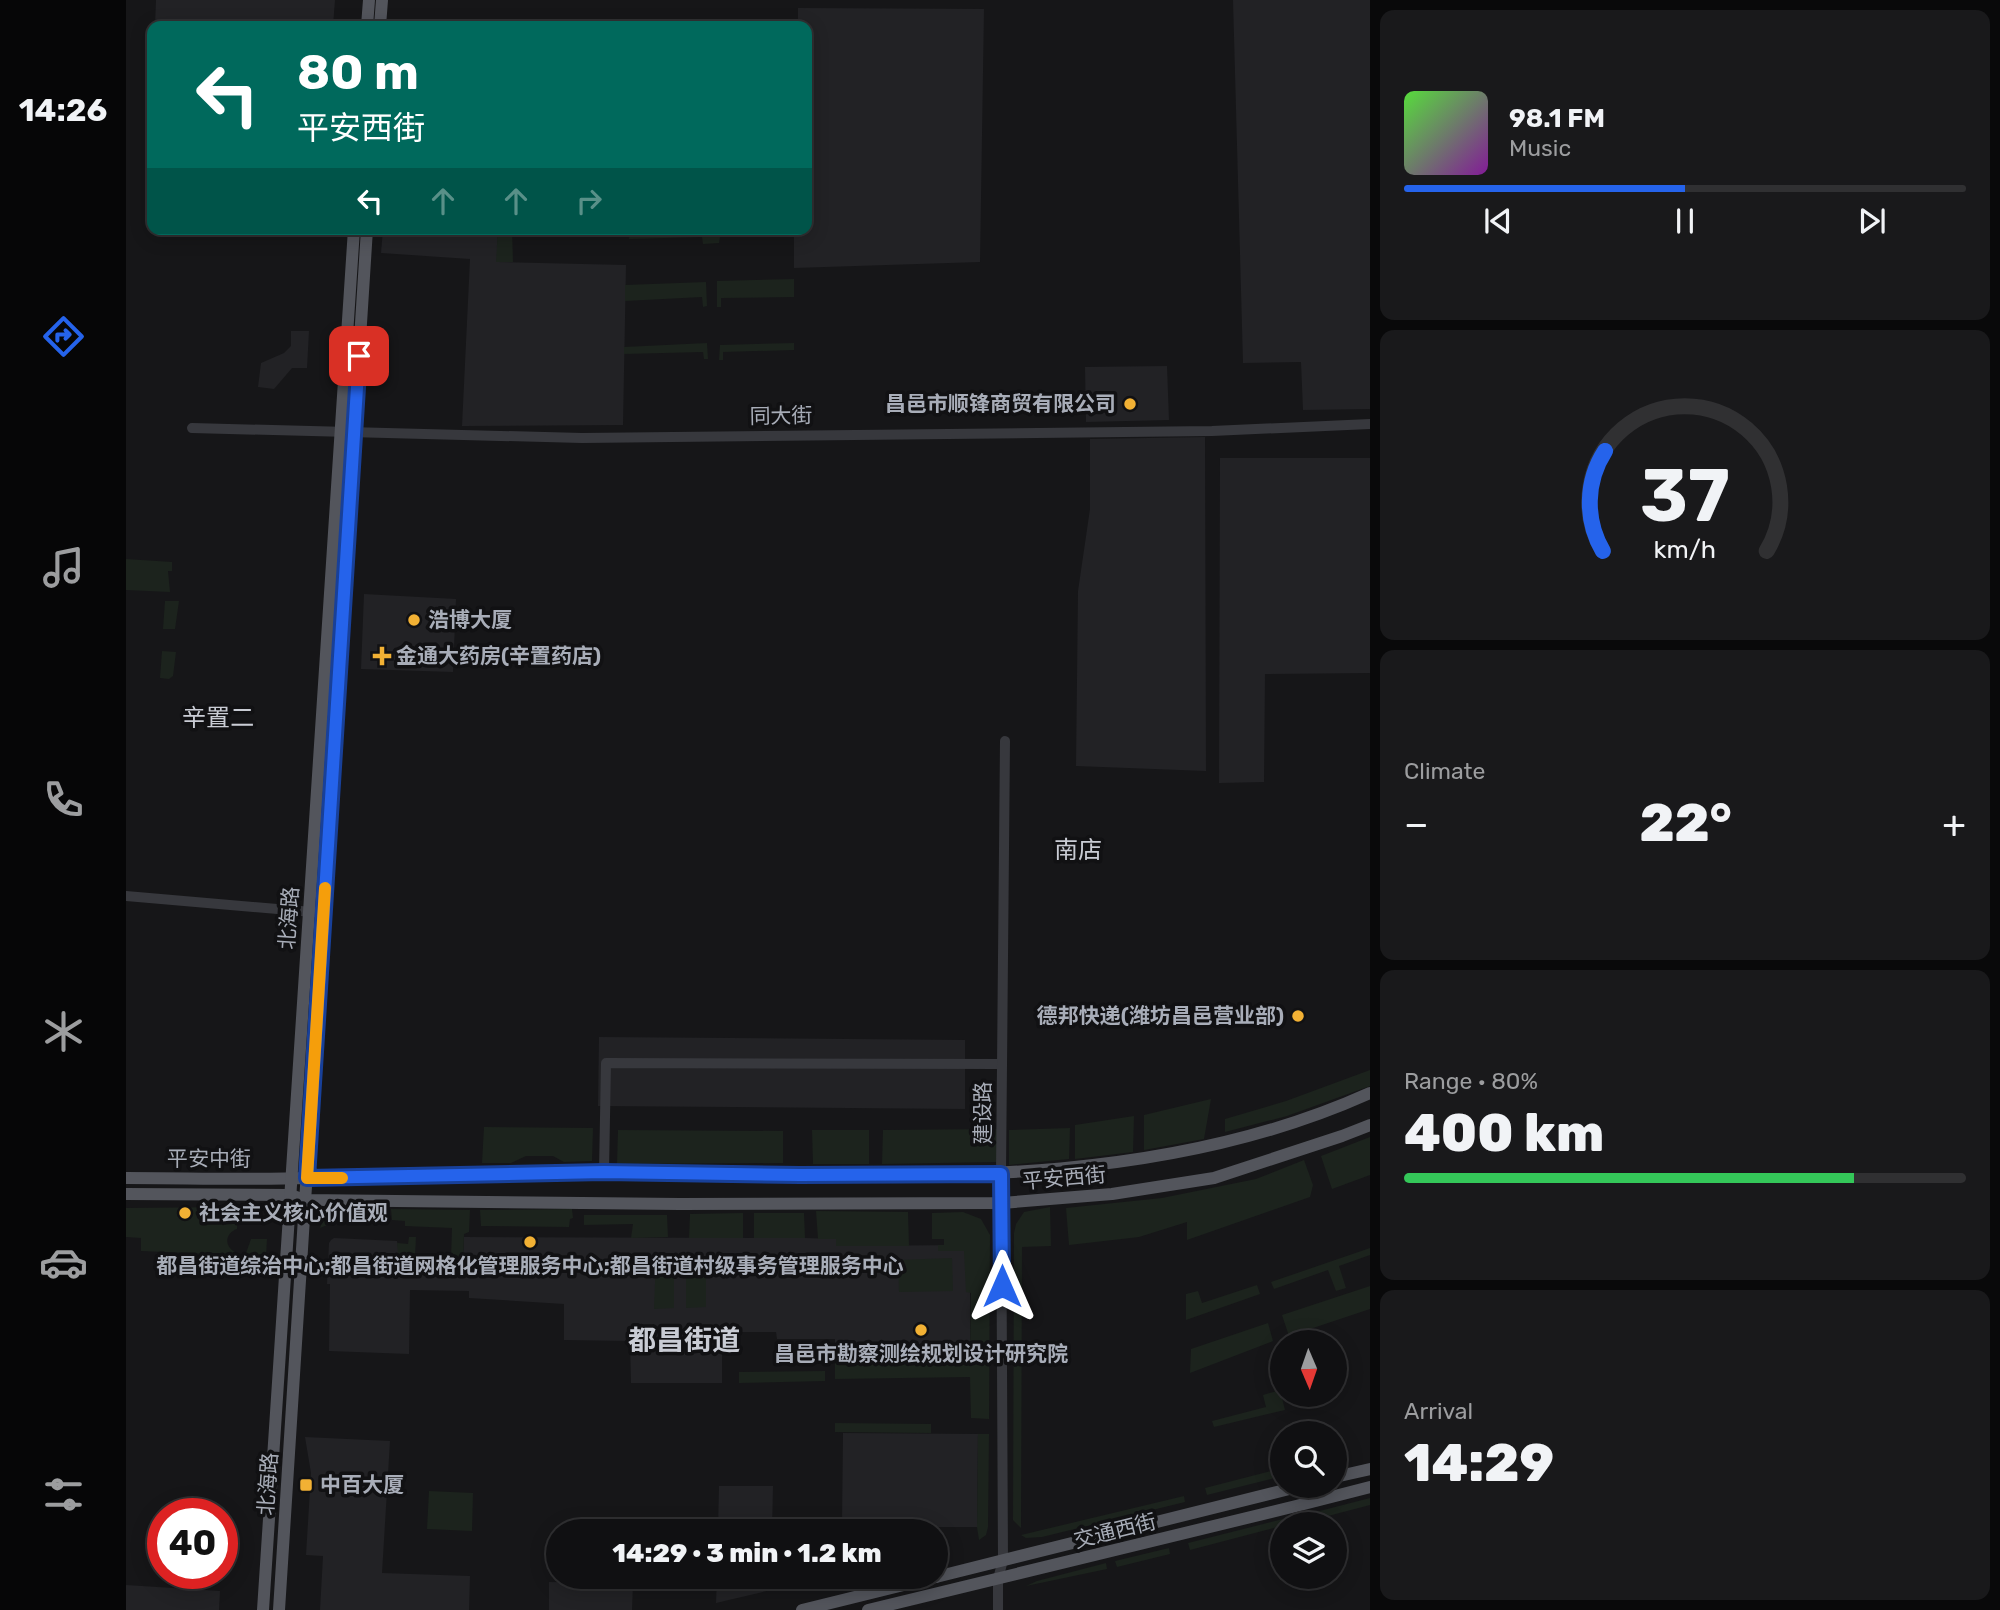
<!DOCTYPE html>
<meta charset="utf-8">
<style>
body{margin:0;font-family:Rubik,"Noto Sans SC",sans-serif;background:#19191b;color:#f1f3f6;height:100vh;display:flex;flex-direction:column;font-size:26px;white-space:nowrap}
*{box-sizing:border-box;margin:0}
p{font-size:23px;color:#9c9d9f}
.icon{flex:none;width:38px;height:38px;fill:none;stroke:currentColor;stroke-width:2;stroke-linecap:round;stroke-linejoin:round}
.map{position:relative;flex:1;overflow:hidden}
.side{display:flex;flex-direction:column;gap:10px;padding:10px;background:#09090a;width:630px}
.side>*{flex:none}
.guide{position:absolute;left:21px;top:21px;width:665px;height:214px;border-radius:14px;box-shadow:0 4px 18px #0003,0 0 0 2px #303032;background:#00695c;color:#fff;overflow:hidden}
.needle{width:46px;rotate:178deg}
.buttons{position:absolute;left:1144px;top:1330px;display:grid;gap:14px}
.buttons a{display:grid;place-items:center;width:77px;height:77px;border-radius:50%;background:#101012;box-shadow:0 4px 18px #0003,0 0 0 2px #303032;font-size:35px}
.speed{position:absolute;left:21px;top:1498px;display:flex;gap:14px;font-size:35px;font-weight:700;text-align:center}
.speed>*{display:grid;place-content:center;width:91px;height:91px;border-radius:50%;background:#101012;box-shadow:0 4px 18px #0003,0 0 0 2px #303032;line-height:1}
.speed .limit{border:10px solid #d22;background:#fff;color:#111}
.pin{position:absolute;display:grid;place-items:center;width:60px;height:60px;color:#fff;margin:-30px;border-radius:14px;box-shadow:0 4px 10px #0006}
.me{position:absolute;width:77px;margin:-38px;rotate:0deg;stroke-linejoin:round;filter:drop-shadow(0 0 5px #0008)}
.turn{display:flex;align-items:center;gap:24px;height:147px;padding:0 35px;font-size:32px}
.turn .icon{width:91px;height:91px;stroke-width:2.5}
.turn b{display:block;font-size:49px;line-height:60px}
.lanes{display:flex;align-items:center;height:66px;padding:0 35px;background:#0003;justify-content:center;gap:35px;direction:ltr}
.lanes .off{opacity:.35}
.big{font-size:52px;font-weight:800;line-height:1.1}
.side .tile{flex:1;display:flex;flex-direction:column;justify-content:center;gap:10px;min-width:0;padding:0 24px;border-radius:14px;background:#19191b}
.side .dial{align-items:center;gap:0}
.dial svg{height:182px;overflow:visible;fill:none;stroke:#303032;stroke-width:7;stroke-linecap:round;text-anchor:middle}
.dial text{fill:#f1f3f6;stroke:none}
.song{display:flex;align-items:center;gap:21px}
.cover{width:84px;height:84px;border-radius:10px;background:linear-gradient(135deg,hsl(110 70% 55%),hsl(290 70% 35%))}
.played{height:7px;border-radius:4px;background:linear-gradient(90deg,#2563eb 50%,#303032 50%)}
.keys{display:flex;justify-content:space-around;direction:ltr}
.heat{display:flex;justify-content:space-between;align-items:center;font-size:38px;direction:ltr}
.charge{height:10px;border-radius:5px;background:linear-gradient(90deg,#34c759 80%,#303032 0)}
.trip{position:absolute;left:420px;top:1519px;width:402px;height:70px;border-radius:35px;background:#101012;box-shadow:0 4px 18px #0003,0 0 0 2px #303032;font-weight:800;line-height:70px;text-align:center}
main{display:flex;flex:1;min-height:0}
.tabs{display:flex;flex-direction:column;width:126px;justify-content:space-around;align-items:center;background:#060607;color:#9c9d9f}
.tabs .icon{width:49px;height:49px}
.tabs .active{color:#2563eb}
.tabs b{font-size:32px;color:#f1f3f6}
.map>svg:first-child{display:block}
</style>
<main>
<nav class="tabs">
<b>14:26</b>
<svg class="icon active" aria-label="directions" viewBox="0 0 24 24"><path d="M12 3l9 9-9 9-9-9zM9 14v-3h6M13 9l2 2-2 2"/></svg>
<svg class="icon" aria-label="music" viewBox="0 0 24 24"><path d="M9 18V5l10-2v13"/><circle cx="6" cy="18" r="3"/><circle cx="16" cy="16" r="3"/></svg>
<svg class="icon" aria-label="phone" viewBox="0 0 24 24"><path d="M5 4h4l2 5-3 2q2 4 5 5l2-3 5 2v4C11 20 4 13 5 4z"/></svg>
<svg class="icon" aria-label="climate" viewBox="0 0 24 24"><path d="M12 3v18M4 7l16 10M4 17L20 7"/></svg>
<svg class="icon" aria-label="car" viewBox="0 0 24 24"><path d="M5 17H2v-5l4-1 3-4h7l3 4 3 1v5h-3M9 17h6M6 11h13"/><circle cx="7" cy="17" r="2"/><circle cx="17" cy="17" r="2"/></svg>
<svg class="icon" aria-label="filters" viewBox="0 0 24 24"><path d="M4 7h16M4 17h16"/><circle cx="9" cy="7" r="2"/><circle cx="15" cy="17" r="2"/></svg>
</nav>
<div class="map">
<svg width="1244" height="1610" viewBox="0 0 1244 1610">
<rect width="100%" height="100%" fill="#161618"/>
<g fill="#222225">
<path d="M30 0H209L207 26H29Z"/>
<path d="M1107 0H1244V409L1177 410 1175 362 1117 363Z"/>
<path d="M672 8 858 9 854 262 668 268V229H681V26H672Z"/>
<path d="M257 229H372L371 262 500 265 497 425 336 426 344 259 255 253Z"/>
<path d="M165 331H183L181 368H166L148 389 132 387 135 363 158 353 165 346Z"/>
<path d="M1041 366 1043 420 960 422 959 367Z"/>
<path d="M1079 437 1080 771 950 766 952 591 964 509V439Z"/>
<path d="M1094 458H1244V673L1139 674 1138 782 1093 783Z"/>
<path d="M238 594 330 599 327 672 235 669Z"/>
<path d="M473 1037 839 1040V1109L472 1106Z"/>
<path d="M338 1237 679 1238 710 1239 711 1246 844 1245V1358L709 1360V1339H651L650 1332H596V1383H505L504 1341 438 1340V1304L343 1298V1291L284 1290 283 1354 203 1351 204 1284H201L203 1243 205 1240 208 1238 271 1241 274 1261 337 1264Z"/>
<path d="M717 1433 852 1434 851 1527H773V1523H716Z"/>
<path d="M179 1437 264 1441 256 1573 344 1576 343 1610H194L197 1556 180 1555 185 1473Z"/>
<path d="M593 1486H647L646 1531H592Z"/>
<path d="M591 1577H666V1585L590 1603Z"/>
<path d="M423 1582 507 1583 506 1610H423Z"/>
<path d="M0 1585 94 1591 93 1610H0Z"/>
</g>
<g fill="#1c231d">
<path d="M372 229H386L387 262H370Z"/>
<path d="M504 229H668V234L594 237 593 243 577 244 576 237 503 239Z"/>
<path d="M668 279V297L595 298V307H591V281Z"/>
<path d="M580 282 581 306 577 307 576 297 499 301V285Z"/>
<path d="M581 343 582 359H578L577 352 498 354V347Z"/>
<path d="M668 343V350L597 352V360H593L594 345Z"/>
<path d="M0 559 46 562V571H42L44 592 0 590Z"/>
<path d="M39 601H53L49 629H37Z"/>
<path d="M36 651 50 652 47 676 43 679 34 678Z"/>
<path d="M1244 1070V1086L1161 1116 1099 1132V1119L1160 1101Z"/>
<path d="M1085 1099 1078 1139 1018 1150V1115Z"/>
<path d="M1008 1116 1007 1152 949 1159V1125Z"/>
<path d="M358 1127 467 1128 466 1161 438 1162 427 1156H400L385 1163H356Z"/>
<path d="M944 1128 943 1159 883 1165V1130Z"/>
<path d="M871 1129V1162L756 1164 757 1130Z"/>
<path d="M492 1130 657 1131V1163L491 1164Z"/>
<path d="M686 1130H743V1164H687Z"/>
<path d="M1244 1137V1175L1206 1189 1195 1156Z"/>
<path d="M1178 1160 1187 1185 1184 1197 1061 1240V1222L1013 1237 943 1245 940 1208 1036 1198 1130 1179Z"/>
<path d="M110 1207 112 1210 111 1229C99 1233 98 1246 109 1252V1255L15 1251V1238L0 1237V1208Z"/>
<path d="M924 1207 925 1246 896 1247 895 1528 887 1520 888 1233 890 1224 898 1212Z"/>
<path d="M250 1208V1220C224 1219 218 1217 194 1228 202 1204 229 1209 250 1208Z"/>
<path d="M265 1209 344 1210 343 1232 338 1234 337 1264 273 1261 271 1243 282 1244 283 1237H290L289 1257 325 1258 326 1228 279 1226V1221L266 1220Z"/>
<path d="M446 1209 447 1218 444 1219 443 1227 355 1226 354 1210Z"/>
<path d="M690 1211 782 1212 783 1246H710V1239H692Z"/>
<path d="M837 1212 855 1219 864 1235 863 1419 845 1418 844 1377 709 1379V1360L844 1357 845 1293 840 1292 838 1251H812V1245H818V1239H806V1213Z"/>
<path d="M617 1213V1238H563L564 1214Z"/>
<path d="M628 1213H678L679 1238H628Z"/>
<path d="M458 1215H541L542 1237 505 1238 507 1224 458 1225Z"/>
<path d="M125 1239H141L140 1256H119Z"/>
<path d="M1244 1248V1255L1213 1266 1220 1288 1210 1291 1202 1270 1148 1289 1145 1282Z"/>
<path d="M536 1257H548V1308L528 1309 530 1259Z"/>
<path d="M570 1258 575 1259 580 1267V1307L560 1308V1259Z"/>
<path d="M826 1258 827 1291 773 1292 772 1260Z"/>
<path d="M1131 1285 1134 1294 1060 1320V1294L1072 1291 1076 1303Z"/>
<path d="M1244 1286V1309L1163 1336 1156 1315Z"/>
<path d="M1142 1323 1147 1341 1064 1373 1065 1349Z"/>
<path d="M699 1371V1381L613 1383V1372Z"/>
<path d="M1154 1390 1159 1410 1088 1427 1086 1421 1140 1407 1137 1395Z"/>
<path d="M709 1423 805 1424V1433L709 1432Z"/>
<path d="M852 1434H863L862 1527 860 1535 853 1540 851 1527Z"/>
<path d="M1157 1468V1476L1081 1495 1079 1488Z"/>
<path d="M303 1491 347 1493 346 1531 301 1529Z"/>
<path d="M1058 1496 1059 1502 916 1537 900 1538 895 1535Z"/>
<path d="M1244 1498V1505L1183 1521 1182 1514Z"/>
<path d="M1161 1518 1163 1524 1064 1550 1062 1543Z"/>
<path d="M1043 1548 1044 1554 991 1567 989 1561Z"/>
<path d="M980 1563 981 1569 900 1586 911 1581Z"/>
</g>
<g fill="none" stroke-linecap="round" stroke-linejoin="round">
<g stroke="#37383d" stroke-width="10">
<path d="M66 428 456 438 1086 431 1244 424"/>
<path d="M0 896 198 913"/>
<path d="M478 1172 480 1063 876 1064"/>
<path d="M872 1610V1579L877 1560 875 1174 879 741"/>
</g>
<g stroke="#53555c" stroke-width="12">
<path d="M241 26 243 0"/>
<path d="M254 26 256 0"/>
<path d="M0 1178C61 1178 122 1180 183 1178 282 1176 380 1171 479 1172 734 1172 1005 1201 1244 1093"/>
<path d="M0 1194 164 1195 179 1200 554 1204 876 1203 986 1194 1088 1178 1216 1136 1244 1125"/>
<path d="M1209 1477 1244 1469"/>
<path d="M810 1577 1175 1486"/>
<path d="M137 1610 228 229"/>
<path d="M153 1610 241 229"/>
<path d="M676 1610 810 1577"/>
<path d="M742 1610 1170 1506 1244 1487"/>
</g>
</g>
<g fill="none" stroke-linecap="round" stroke-linejoin="round">
<g stroke="#184099" stroke-width="18">
<path id="route" d="M233 356 181 1178 478 1172 674 1175 875 1174 876 1286"/>
</g>
<use href="#route" stroke="#2563eb" stroke-width="12"/>
<path stroke="#f59e0b" stroke-width="12" d="M199 888 181 1178H216"/>
</g>
<g fill="#f2b134" stroke="#111113" stroke-width="2.5">
<circle cx="1004" cy="404" r="7"/>
<circle cx="288" cy="620" r="7"/>
<path d="M252.5 645.5h7v7h7v7h-7v7h-7v-7h-7v-7h7z"/>
<circle cx="1172" cy="1016" r="7"/>
<circle cx="59" cy="1213" r="7"/>
<circle cx="404" cy="1242" r="7"/>
<circle cx="795" cy="1330" r="7"/>
<rect x="173" y="1478" width="14" height="14" rx="3.5"/>
</g>
<g text-anchor="middle" stroke-width="7" stroke-linejoin="round" paint-order="stroke">
<g font-size="21" font-weight="bold" fill="#a8adb8" stroke="#111113" text-anchor="start">
<text x="990" y="411" text-anchor="end">昌邑市顺锋商贸有限公司</text>
<text x="302" y="627">浩博大厦</text>
<text x="270" y="663">金通大药房(辛置药店)</text>
<text x="1158" y="1023" text-anchor="end">德邦快递(潍坊昌邑营业部)</text>
<text x="73" y="1220">社会主义核心价值观</text>
<text x="404" y="1273" text-anchor="middle">都昌街道综治中心;都昌街道网格化管理服务中心;都昌街道村级事务管理服务中心</text>
<text x="795" y="1361" text-anchor="middle">昌邑市勘察测绘规划设计研究院</text>
<text x="194" y="1492">中百大厦</text>
</g>
<g font-size="21" fill="#a8adb8" stroke="#111113">
<text transform="translate(655 416) rotate(-1)" y="7">同大街</text>
<text transform="translate(163 918) rotate(-86)" y="7">北海路</text>
<text transform="translate(857 1113) rotate(-90)" y="7">建设路</text>
<text x="83" y="1166">平安中街</text>
<text transform="translate(938 1178) rotate(-5)" y="7">平安西街</text>
<text transform="translate(142 1484) rotate(-86)" y="7">北海路</text>
<text transform="translate(989 1531) rotate(-14)" y="7">交通西街</text>
</g>
<g font-size="24" fill="#c9ccd4" stroke="#111113">
<text x="92" y="726">辛置二</text>
<text x="952" y="858">南店</text>
</g>
<g font-size="28" font-weight="bold" fill="#c9ccd4" stroke="#111113">
<text x="558" y="1350">都昌街道</text>
</g>
</g>
</svg>
<div class="buttons">
<a><svg class="needle" viewBox="-14 -14 28 28"><path d="M0-13l5 13h-10z" fill="#e53935"/><path d="M0 13l5-13h-10z" fill="#9c9d9f"/></svg></a>
<a><svg class="icon" aria-label="search" viewBox="0 0 24 24"><circle cx="10" cy="10" r="6"/><path d="M15 15l6 6"/></svg></a>
<a><svg class="icon" aria-label="layers" viewBox="0 0 24 24"><path d="M12 4l9 5-9 5-9-5zM3 14l9 5 9-5"/></svg></a>
</div>
<div class="speed"><div class="limit">40</div></div>
<div class="pin" style="left:233px;top:356px;background:#d93025"><svg class="icon" aria-label="arrive" viewBox="0 0 24 24"><path d="M6 21V4h12l-3 4 3 4H6"/></svg></div>
<svg class="me" style="left:876px;top:1286px" viewBox="-20 -20 40 40"><path d="M0-17L14 15 0 8-14 15z" fill="#2563eb" stroke="#fff" stroke-width="4"/></svg>
<div class="trip">14:29 · 3 min · 1.2 km</div>
<div class="guide">
<div class="turn"><svg class="icon" aria-label="left" viewBox="0 0 24 24"><path d="M17 20v-9H6M10 6l-5 5 5 5"/></svg><div><b>80 m</b>平安西街</div></div>
<div class="lanes"><svg class="icon" aria-label="left" viewBox="0 0 24 24"><path d="M17 20v-9H6M10 6l-5 5 5 5"/></svg><svg class="icon off" aria-label="ahead" viewBox="0 0 24 24"><path d="M12 20V5M6 11l6-6 6 6"/></svg><svg class="icon off" aria-label="ahead" viewBox="0 0 24 24"><path d="M12 20V5M6 11l6-6 6 6"/></svg><svg class="icon off" aria-label="right" viewBox="0 0 24 24"><path d="M7 20v-9h11M14 6l5 5-5 5"/></svg></div>
</div>
</div>
<section class="side">
<div class="tile">
<div class="song"><i class="cover"></i><div><b>98.1 FM</b><p>Music</p></div></div>
<div class="played"></div>
<div class="keys"><svg class="icon" aria-label="previous" viewBox="0 0 24 24"><path d="M18 5L8 12l10 7zM5 5v14"/></svg><svg class="icon" aria-label="pause" viewBox="0 0 24 24"><path d="M8 5v14M16 5v14"/></svg><svg class="icon" aria-label="next" viewBox="0 0 24 24"><path d="M6 5l10 7-10 7zM19 5v14"/></svg></div>
</div>
<div class="tile dial"><svg viewBox="0 0 100 80">
<path d="M14 69A42 42 0 1 1 86 69"/>
<path d="M14 69A42 42 0 0 1 15 25" stroke="#2563eb"/>
<text x="50" y="56" font-size="32" font-weight="700">37</text>
<text x="50" y="72" font-size="11">km/h</text>
</svg></div>
<div class="tile"><p>Climate</p>
<div class="heat"><a>−</a><b class="big">22°</b><a>+</a></div>
</div>
<div class="tile"><p>Range · 80%</p><b class="big">400 km</b><div class="charge"></div></div>
<div class="tile"><p>Arrival</p><b class="big">14:29</b></div>
</section>
</main>
